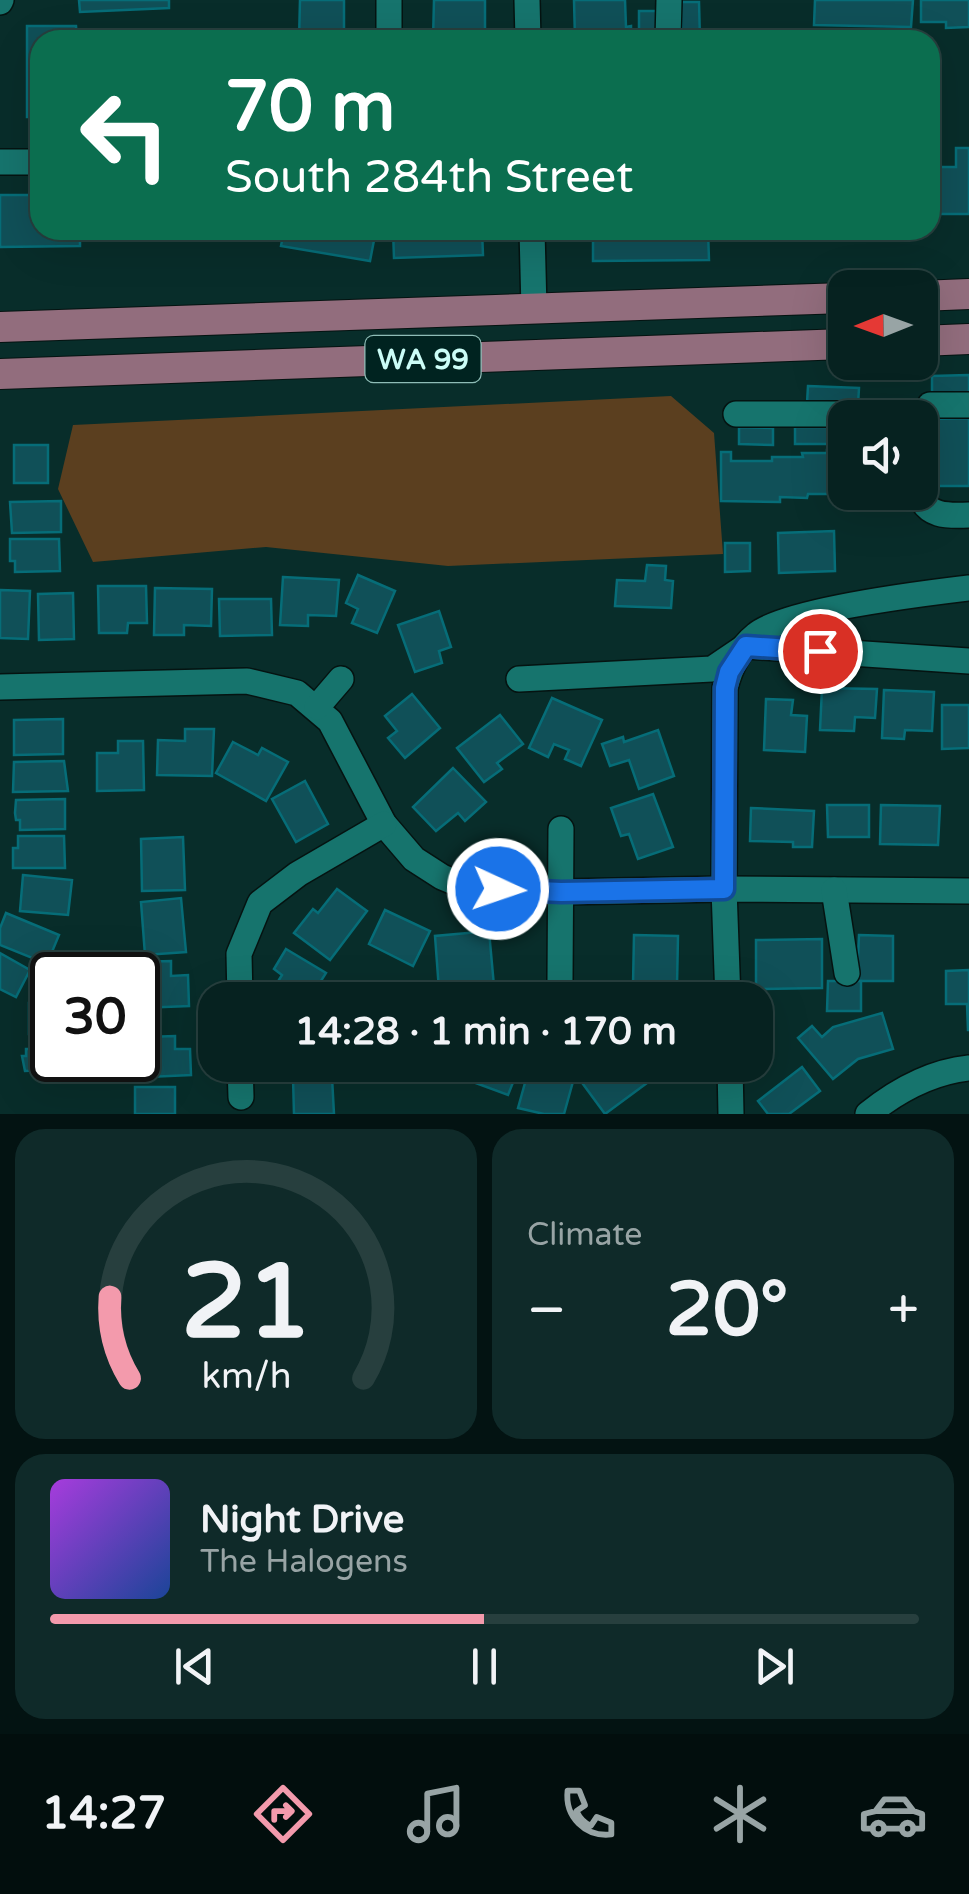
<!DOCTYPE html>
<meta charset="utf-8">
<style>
body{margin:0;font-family:"Varela Round",sans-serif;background:#0f2a29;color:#f1f3f6;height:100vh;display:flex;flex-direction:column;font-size:38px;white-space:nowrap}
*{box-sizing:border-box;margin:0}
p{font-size:32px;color:#98a4a5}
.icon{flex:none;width:55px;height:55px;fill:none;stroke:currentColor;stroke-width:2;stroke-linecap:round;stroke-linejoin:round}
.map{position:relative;height:1114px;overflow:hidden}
.sheet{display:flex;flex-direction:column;gap:15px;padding:15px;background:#031312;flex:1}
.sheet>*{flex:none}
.banner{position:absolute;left:30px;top:30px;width:910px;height:210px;border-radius:30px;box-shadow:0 10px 40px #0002,0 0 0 2px #273f3e;background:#0b6e4f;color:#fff;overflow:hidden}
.needle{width:65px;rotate:269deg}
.controls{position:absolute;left:828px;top:270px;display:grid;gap:20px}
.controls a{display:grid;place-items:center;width:110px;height:110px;border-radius:20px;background:#062220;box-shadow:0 10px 40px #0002,0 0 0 2px #273f3e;font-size:50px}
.speed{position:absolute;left:30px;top:952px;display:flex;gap:20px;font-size:50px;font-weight:700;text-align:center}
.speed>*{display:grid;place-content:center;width:130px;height:130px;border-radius:50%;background:#062220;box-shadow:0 10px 40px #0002,0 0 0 2px #273f3e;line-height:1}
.speed .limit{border:5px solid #111;border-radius:15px;background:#fff;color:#111}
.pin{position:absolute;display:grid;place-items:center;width:85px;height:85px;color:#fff;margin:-42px;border:5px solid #fff;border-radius:50%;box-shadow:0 2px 10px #0007}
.me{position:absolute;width:110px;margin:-55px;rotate:93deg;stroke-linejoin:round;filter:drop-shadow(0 0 8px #0008)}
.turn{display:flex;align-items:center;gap:35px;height:210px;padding:0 30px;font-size:45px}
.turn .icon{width:130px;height:130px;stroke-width:2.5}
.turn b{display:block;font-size:70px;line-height:85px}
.big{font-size:75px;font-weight:800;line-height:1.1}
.sheet .tile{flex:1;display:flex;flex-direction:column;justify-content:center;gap:15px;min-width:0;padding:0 35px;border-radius:30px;background:#0f2a29}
.sheet .dial{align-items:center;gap:0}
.dial svg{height:260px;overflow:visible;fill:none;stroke:#273f3e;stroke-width:7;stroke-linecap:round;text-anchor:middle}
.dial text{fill:#f1f3f6;stroke:none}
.song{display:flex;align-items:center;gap:30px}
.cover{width:120px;height:120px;border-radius:15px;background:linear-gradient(135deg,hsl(280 70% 55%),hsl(220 70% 35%))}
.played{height:10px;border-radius:5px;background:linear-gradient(90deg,#f39aac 50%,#273f3e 50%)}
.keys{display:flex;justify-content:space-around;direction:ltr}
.heat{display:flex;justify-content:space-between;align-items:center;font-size:55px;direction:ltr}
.sheet .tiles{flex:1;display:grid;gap:15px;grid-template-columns:1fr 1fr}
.tile:last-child{grid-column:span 2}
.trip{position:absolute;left:198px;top:982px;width:575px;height:100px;border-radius:30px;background:#062220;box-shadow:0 10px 40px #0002,0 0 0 2px #273f3e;font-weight:800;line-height:100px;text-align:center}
.tabs{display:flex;height:160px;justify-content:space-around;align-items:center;background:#020e0d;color:#98a4a5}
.tabs .icon{width:70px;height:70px}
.tabs .current{color:#f39aac}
.tabs b{font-size:45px;color:#f1f3f6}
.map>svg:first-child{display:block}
</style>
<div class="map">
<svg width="969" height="1114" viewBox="0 0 969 1114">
<rect width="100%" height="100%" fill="#082d2a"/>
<path fill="#5b3f1f" d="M671 396 714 433 723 554 448 566 266 547 93 562 58 489 73 425Z"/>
<g fill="#105058" stroke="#066d78" stroke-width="2.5">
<path d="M79 0H169V8L80 12Z"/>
<path d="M300 0H344V40H299Z"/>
<path d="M434 0H485V40H433Z"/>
<path d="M574 0H625L626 27 631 26V40H575Z"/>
<path d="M815 0H913L911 27 814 25Z"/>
<path d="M921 0H969V27L946 28V22H921Z"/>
<path d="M681 2H699L700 40H682Z"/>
<rect x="639" y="11" width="18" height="29"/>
<path d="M27 26H76L77 40H40V117H27Z"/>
<path d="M956 148H969V214H935V167H956Z"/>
<path d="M0 195H40V230H80V246L0 247Z"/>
<path d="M284 230H376L370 261 281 246Z"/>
<path d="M393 230H482L483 255 394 258Z"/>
<path d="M593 230H708L709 260 593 261Z"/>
<path d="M969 375V395H932V376Z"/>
<path d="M808 386 859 388 858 405 807 403Z"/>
<path d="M969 418V486H930L929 419Z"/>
<path d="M739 427 773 428V445L739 444Z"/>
<rect x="795" y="427" width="34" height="17"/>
<rect x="14" y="445" width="34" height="38"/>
<path d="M827 450H845V489H832V494H808L807 498 780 497V502L721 501V452H731V461H772V457H803L802 453H827Z"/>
<path d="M61 501V532L12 533 10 502Z"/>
<path d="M834 531 835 571 779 573 778 533Z"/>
<path d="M10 539H59L60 571 15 572V561H10Z"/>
<path d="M725 543H750V571L725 572Z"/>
<path d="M647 565 666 566 665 580 673 581 671 608 615 606 617 580 645 581Z"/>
<path d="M358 575 395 591 377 633 352 623 358 609 346 603Z"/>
<path d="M283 577 339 580 336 616 308 615V626L280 625Z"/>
<path d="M98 586H146L147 623H128L127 633H99Z"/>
<path d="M155 588 212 589 211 626 184 625V635H154Z"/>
<path d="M0 590 30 591 28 639 0 638Z"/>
<path d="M73 593 74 639 39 640 38 594Z"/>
<path d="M219 599H271L272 635 220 636Z"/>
<path d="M439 611 451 647 439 651 442 663 415 672 398 625Z"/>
<path d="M822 688 877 689 875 718 855 717 854 731 820 730Z"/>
<path d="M884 690 934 692 932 731 905 730 904 739 882 738Z"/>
<path d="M412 694 440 728 405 758 388 738 397 731 385 716Z"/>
<path d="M552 698 602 720 581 766 565 759 569 750 554 744 548 757 529 748Z"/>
<path d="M766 699 793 700 791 715 807 716 805 752 764 750Z"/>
<path d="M942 705H969V748L942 749Z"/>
<path d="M500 715 523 744 497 763 502 769 484 782 457 748Z"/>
<path d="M63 719V754L14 755V720Z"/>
<path d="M185 729H214L212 776 157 775 158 740 185 741Z"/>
<path d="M658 730 674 776 639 789 629 760 610 766 602 744 623 737 624 742Z"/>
<path d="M118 741H143L144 790 97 791V753H118Z"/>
<path d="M233 742 258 755 262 748 288 762 266 801 216 773Z"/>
<path d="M64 761 68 791 13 792 14 762Z"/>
<path d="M453 768 486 802 465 821 458 813 436 831 413 807Z"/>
<path d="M305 781 328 824 296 842 272 799Z"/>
<path d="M653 794 673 847 638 859 629 834 621 836 611 808Z"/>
<path d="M65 799V829L20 830V820H16L15 813 16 800Z"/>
<path d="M827 805H869V837H828Z"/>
<path d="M881 805 940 806 938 845 880 844Z"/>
<path d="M751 808 814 811 812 847H793V842L750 841Z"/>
<path d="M18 836H64L65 868H13V848H18Z"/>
<path d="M183 837 185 890 142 891 141 839Z"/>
<path d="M23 875 72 880 68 915 20 911Z"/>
<path d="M337 889 367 911 330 960 294 933 313 909 318 913Z"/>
<path d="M181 898 186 952 145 955 141 902Z"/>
<path d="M385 910 430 931 413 966 369 944Z"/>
<path d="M6 913 59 935 47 964 0 945V928Z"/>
<path d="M489 931 494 986 439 990 435 936Z"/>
<path d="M634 935 678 936 677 986 633 985Z"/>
<path d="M859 935 893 936V981H857Z"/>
<path d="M822 939V988L756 989V940Z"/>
<path d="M286 949 326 973 309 1000H286L272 991 282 975 274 969Z"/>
<path d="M0 953 30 970 16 997 0 989Z"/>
<path d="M171 961V976L188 975 189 1006 140 1008 138 962Z"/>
<path d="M969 970V1030H968L967 1004H946V971Z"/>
<path d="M828 981H861V1011H827Z"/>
<path d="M645 988 678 1000H641Z"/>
<path d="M469 993 470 1000H429V997Z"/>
<path d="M52 1002V1034H29V1003Z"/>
<path d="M882 1013 893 1049 858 1059 833 1079 798 1038 812 1026 822 1037 833 1027Z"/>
<path d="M175 1036V1049H190L191 1075 148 1077 146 1037Z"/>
<path d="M52 1040V1060H76V1069L25 1071 22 1056H26V1049H32V1041Z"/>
<path d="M459 1065H520L508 1095 454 1075Z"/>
<path d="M530 1065H557L555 1073 574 1078 564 1114H544L518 1108Z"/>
<path d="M600 1065H634L647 1083 605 1114 580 1080Z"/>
<path d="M802 1067 820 1091 789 1114H768L758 1101Z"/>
<path d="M332 1077 334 1114H294L293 1078Z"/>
<rect x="135" y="1087" width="40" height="27"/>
</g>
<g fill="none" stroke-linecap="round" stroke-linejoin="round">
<g stroke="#051311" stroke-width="28">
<g id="minor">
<path d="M527 0 528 40"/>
<path d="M0 2 1 0"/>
<path d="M389 40V0"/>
<path d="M668 40 669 0"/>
<path d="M0 162H40"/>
<path d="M532 230 534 309"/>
<path d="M930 405H969"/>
<path d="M736 414H881L889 418"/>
<path d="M919 492C926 517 947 516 969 515"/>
<path d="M519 679 712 669 746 646 969 661"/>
<path d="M0 687 247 681 297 693 330 721 384 824 414 859 442 877 466 887 561 892 724 889 969 891"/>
<path d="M317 707 341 679"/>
<path d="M834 890 847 973"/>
<path d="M560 980 561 829"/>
<path d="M240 1000 239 954 260 903 298 874 384 824"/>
<path d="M728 1000 724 889 725 688C730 668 740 648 756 635 785 610 927 593 969 588"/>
<path d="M240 1065 241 1097"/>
<path d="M730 1065 731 1114"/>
<path d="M868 1114C898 1090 931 1072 969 1068"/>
</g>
</g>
<g stroke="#051311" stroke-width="32">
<g id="major">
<path d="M920 296 969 294"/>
<path d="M0 327 845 298"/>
<path d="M920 341 969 339"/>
<path d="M0 374 845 344"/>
</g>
</g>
<use href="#minor" stroke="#16746d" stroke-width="25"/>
<use href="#major" stroke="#926d7d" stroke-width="30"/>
</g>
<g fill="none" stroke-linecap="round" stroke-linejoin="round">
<g stroke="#114b97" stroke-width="25">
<path id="route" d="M498 889 561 892 724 889 725 688 729 672 746 646 820 651"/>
</g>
<use href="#route" stroke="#1a73e8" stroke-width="18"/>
</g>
<g text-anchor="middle" stroke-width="10" stroke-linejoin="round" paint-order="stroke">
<rect fill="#002320" stroke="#8ebcb6" stroke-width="2.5" x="365.5" y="336" width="115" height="46" rx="8"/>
<g font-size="28" font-weight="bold" fill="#cbfdf7">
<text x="423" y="369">WA 99</text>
</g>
</g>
</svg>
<div class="controls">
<a><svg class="needle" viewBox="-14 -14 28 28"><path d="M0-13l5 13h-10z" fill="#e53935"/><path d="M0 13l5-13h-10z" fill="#98a4a5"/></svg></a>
<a><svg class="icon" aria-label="sound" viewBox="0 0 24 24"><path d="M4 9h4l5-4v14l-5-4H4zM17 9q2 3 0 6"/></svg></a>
</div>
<div class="speed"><div class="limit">30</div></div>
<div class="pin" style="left:820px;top:651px;background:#d93025"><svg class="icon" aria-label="arrive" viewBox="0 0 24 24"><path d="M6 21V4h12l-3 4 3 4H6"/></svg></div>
<svg class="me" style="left:498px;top:889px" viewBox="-20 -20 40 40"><circle r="17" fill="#1a73e8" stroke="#fff" stroke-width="3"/><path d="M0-11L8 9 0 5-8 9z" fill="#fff"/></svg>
<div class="trip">14:28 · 1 min · 170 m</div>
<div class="banner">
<div class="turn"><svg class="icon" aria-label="left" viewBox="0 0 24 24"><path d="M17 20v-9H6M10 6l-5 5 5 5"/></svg><div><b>70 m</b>South 284th Street</div></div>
</div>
</div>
<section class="sheet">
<div class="tiles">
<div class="tile dial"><svg viewBox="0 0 100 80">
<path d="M14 69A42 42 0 1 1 86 69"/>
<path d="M14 69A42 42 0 0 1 8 44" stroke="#f39aac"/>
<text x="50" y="56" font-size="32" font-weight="700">21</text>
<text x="50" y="72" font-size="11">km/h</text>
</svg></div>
<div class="tile"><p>Climate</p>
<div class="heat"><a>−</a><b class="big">20°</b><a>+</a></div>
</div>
<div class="tile">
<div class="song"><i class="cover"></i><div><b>Night Drive</b><p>The Halogens</p></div></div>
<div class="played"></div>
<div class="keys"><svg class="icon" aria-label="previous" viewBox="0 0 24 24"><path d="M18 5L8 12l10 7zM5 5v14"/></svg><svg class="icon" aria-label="pause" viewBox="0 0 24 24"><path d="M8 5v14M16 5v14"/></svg><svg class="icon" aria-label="next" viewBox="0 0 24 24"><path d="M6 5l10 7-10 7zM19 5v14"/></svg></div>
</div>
</div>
</section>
<nav class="tabs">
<b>14:27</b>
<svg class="icon current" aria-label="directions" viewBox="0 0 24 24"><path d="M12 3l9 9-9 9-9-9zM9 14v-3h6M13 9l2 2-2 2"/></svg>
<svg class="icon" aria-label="music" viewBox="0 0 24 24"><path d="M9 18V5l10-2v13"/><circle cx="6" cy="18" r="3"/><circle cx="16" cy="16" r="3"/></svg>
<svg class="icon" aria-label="phone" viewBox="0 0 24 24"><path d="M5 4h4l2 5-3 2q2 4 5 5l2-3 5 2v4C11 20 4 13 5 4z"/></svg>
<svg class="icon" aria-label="climate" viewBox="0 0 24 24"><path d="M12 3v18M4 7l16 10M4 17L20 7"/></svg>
<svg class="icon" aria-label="car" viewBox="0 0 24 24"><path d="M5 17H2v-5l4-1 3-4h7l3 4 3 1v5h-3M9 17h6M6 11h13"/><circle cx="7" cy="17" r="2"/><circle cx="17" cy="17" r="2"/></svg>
</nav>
